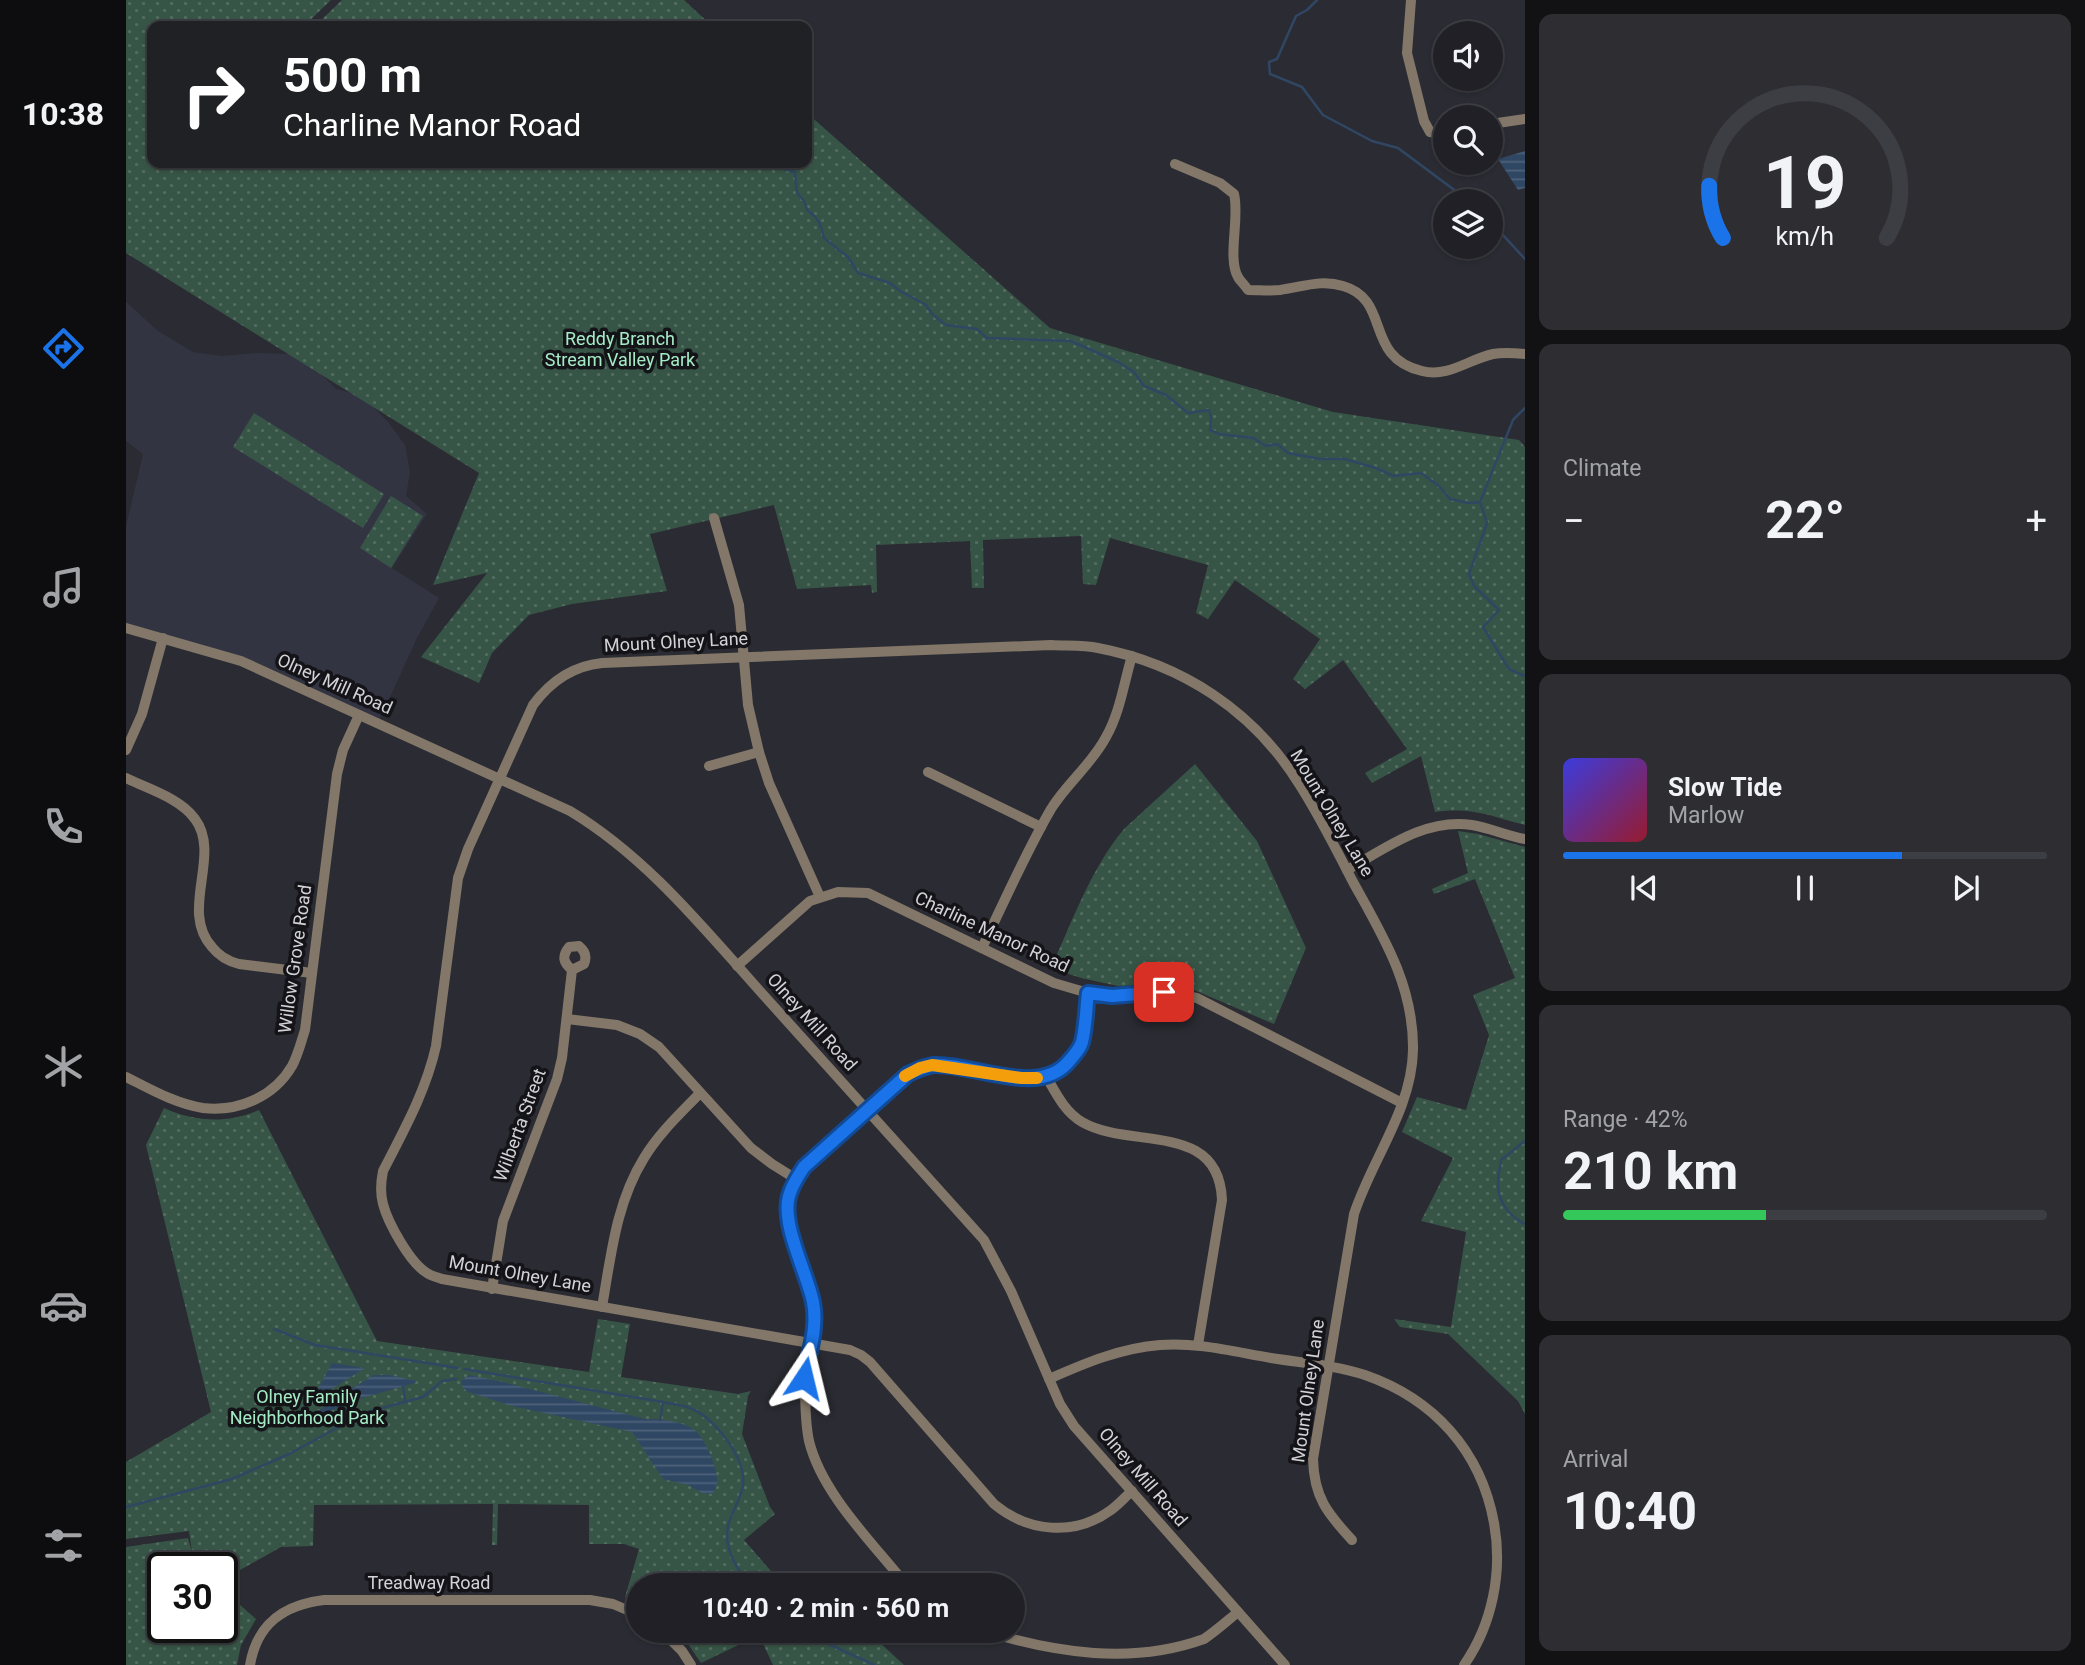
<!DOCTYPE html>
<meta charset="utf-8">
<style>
body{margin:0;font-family:Roboto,sans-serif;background:#2d2d32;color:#f1f3f6;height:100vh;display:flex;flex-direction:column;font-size:26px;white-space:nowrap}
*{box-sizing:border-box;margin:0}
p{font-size:23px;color:#a2a3a7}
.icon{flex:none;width:38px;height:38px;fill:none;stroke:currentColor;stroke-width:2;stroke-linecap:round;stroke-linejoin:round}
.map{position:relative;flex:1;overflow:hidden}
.drawer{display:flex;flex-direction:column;gap:14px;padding:14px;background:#121215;width:560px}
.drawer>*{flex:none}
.banner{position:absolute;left:21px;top:21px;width:665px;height:147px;border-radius:14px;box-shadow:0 2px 5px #0004,0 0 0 2px #3d3e43;background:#202124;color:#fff;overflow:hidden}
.controls{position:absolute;left:1307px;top:21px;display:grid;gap:14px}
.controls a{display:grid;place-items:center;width:70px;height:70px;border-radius:50%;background:#202026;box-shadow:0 2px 5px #0004,0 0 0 2px #3d3e43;font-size:35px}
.speed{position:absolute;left:21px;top:1552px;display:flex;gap:14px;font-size:35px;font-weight:700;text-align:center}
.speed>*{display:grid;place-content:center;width:91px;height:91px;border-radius:50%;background:#202026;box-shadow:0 2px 5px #0004,0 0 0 2px #3d3e43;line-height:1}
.speed .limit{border:4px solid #111;border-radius:10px;background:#fff;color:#111}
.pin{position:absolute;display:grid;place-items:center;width:60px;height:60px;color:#fff;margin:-30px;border-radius:14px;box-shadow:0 4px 10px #0006}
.me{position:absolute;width:77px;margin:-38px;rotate:10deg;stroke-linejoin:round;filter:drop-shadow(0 0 5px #0008)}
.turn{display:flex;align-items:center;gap:24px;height:147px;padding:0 21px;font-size:32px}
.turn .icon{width:91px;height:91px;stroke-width:2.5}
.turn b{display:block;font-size:49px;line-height:60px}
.big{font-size:52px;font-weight:700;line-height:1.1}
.drawer .widget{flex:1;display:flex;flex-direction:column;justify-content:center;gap:10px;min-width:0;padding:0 24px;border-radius:14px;background:#2d2d32}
.drawer .dial{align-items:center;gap:0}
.dial svg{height:182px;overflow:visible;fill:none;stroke:#3d3e43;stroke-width:7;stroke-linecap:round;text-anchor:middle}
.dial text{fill:#f1f3f6;stroke:none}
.song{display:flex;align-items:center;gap:21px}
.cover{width:84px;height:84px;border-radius:10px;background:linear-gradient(135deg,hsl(240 70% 55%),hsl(350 70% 35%))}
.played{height:7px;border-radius:4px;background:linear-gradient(90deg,#1a73e8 70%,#3d3e43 70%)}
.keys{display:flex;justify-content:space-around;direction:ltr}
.heat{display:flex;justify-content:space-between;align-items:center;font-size:38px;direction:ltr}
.charge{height:10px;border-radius:5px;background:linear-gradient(90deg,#34c759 42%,#3d3e43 0)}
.trip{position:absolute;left:500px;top:1573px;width:399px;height:70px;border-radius:35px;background:#202026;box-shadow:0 2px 5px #0004,0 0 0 2px #3d3e43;font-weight:700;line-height:70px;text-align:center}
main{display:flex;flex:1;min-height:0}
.tab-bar{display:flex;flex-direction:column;width:126px;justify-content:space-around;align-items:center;background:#0d0d0f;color:#a2a3a7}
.tab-bar .icon{width:49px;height:49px}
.tab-bar .current{color:#1a73e8}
.tab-bar b{font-size:32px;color:#f1f3f6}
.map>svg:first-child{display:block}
</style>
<main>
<nav class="tab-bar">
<b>10:38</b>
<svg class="icon current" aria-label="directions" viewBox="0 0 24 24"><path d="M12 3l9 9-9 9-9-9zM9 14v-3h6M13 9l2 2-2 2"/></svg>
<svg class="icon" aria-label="music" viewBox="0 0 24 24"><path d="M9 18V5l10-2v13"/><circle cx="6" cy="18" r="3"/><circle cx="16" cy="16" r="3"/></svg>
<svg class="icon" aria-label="phone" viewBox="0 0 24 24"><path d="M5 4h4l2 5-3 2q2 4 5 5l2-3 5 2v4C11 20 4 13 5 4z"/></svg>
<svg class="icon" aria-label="climate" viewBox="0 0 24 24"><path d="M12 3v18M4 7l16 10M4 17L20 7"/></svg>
<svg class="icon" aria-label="car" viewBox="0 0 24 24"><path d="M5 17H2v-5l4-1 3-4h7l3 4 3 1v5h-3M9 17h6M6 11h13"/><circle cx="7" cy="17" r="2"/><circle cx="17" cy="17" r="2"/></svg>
<svg class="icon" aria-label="filters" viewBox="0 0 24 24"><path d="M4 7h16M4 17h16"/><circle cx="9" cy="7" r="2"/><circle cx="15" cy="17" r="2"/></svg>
</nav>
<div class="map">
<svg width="1399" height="1665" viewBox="0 0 1399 1665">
<defs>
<pattern id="park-dots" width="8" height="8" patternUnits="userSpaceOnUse" patternTransform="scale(1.75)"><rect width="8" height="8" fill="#375546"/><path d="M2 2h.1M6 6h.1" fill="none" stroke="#536d60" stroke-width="1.8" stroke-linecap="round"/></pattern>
<pattern id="water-rules" width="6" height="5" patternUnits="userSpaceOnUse" patternTransform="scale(1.75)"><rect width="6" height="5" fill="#304764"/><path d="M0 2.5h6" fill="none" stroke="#4d6179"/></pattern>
</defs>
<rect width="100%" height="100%" fill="#2b2b33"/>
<path fill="#333442" d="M0 302 32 331 67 352 96 356 131 353 165 354 186 365 210 389 237 396 262 422 279 445 284 472 280 496 301 514 266 568 313 598 291 638 252 723 115 661 0 628V527L17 454 0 441Z"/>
<g fill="url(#park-dots)" fill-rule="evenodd">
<path d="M0 0H205L178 26H26V163H681V113L924 328 1207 412 1393 440 1399 447V825C1363 816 1348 807 1309 812L1295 756 1246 783 1239 773 1281 749 1217 660 1179 689 1167 679 1194 639 1109 580 1082 619 1070 613 1082 565 984 538 970 585 957 584 955 536 857 540 858 588H846L844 541 750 545 751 592 746 593 745 585 671 589 648 505 524 534 541 591 446 604 403 615 366 653 353 683 295 657 361 573 307 585 353 473 0 253Z"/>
<path d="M216 0H558L586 26H189Z"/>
<path d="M128 413 258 494 237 528 107 447Z"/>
<path d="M265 496 297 516 265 568 234 548Z"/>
<path d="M1069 764 1131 841 1180 948 1148 1024 1068 990 1049 984 992 986 955 978 925 968C946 922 966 866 999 828Z"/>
<path d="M1332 831 1352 834 1399 847V1414L1392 1401 1322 1334 1274 1327 1268 1319 1325 1327 1340 1232 1295 1221 1327 1158 1276 1132 1291 1097 1340 1110 1363 1035 1347 995 1389 978 1349 879 1308 894 1306 889 1342 873Z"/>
<path d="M38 1108C69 1122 101 1124 133 1110L251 1341 463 1372 472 1319 504 1324 495 1377 612 1394 625 1391 622 1396 616 1434 644 1507 649 1514 618 1540 657 1585 513 1586V1604L499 1597 513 1549 498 1544H463V1505L372 1504 371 1545H366L367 1504 188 1505 187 1546 155 1547 114 1570 97 1590 130 1619 115 1645 111 1665H0V1547L62 1538 66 1552 63 1531 0 1539V1462L85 1412 20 1145ZM37 1568H96V1628H37Z"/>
<path d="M551 1631H741L746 1635 750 1631H761L752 1641 778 1665H647L633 1635 575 1663 560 1641Z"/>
</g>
<g fill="url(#water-rules)">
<path d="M1399 151V188L1392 190 1372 159Z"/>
<path d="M206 1363 239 1368 193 1397 189 1394Z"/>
<path d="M247 1375H264L290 1381 289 1383 225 1401 171 1428 169 1426Z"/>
<path d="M343 1375 377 1382 519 1419C535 1419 553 1420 567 1429 578 1436 591 1466 591 1479 592 1484 589 1490 586 1494L576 1493 562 1485 537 1479 506 1432 386 1406 342 1392 337 1388 335 1381Z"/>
</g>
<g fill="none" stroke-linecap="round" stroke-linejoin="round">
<g stroke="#304764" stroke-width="2.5">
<path d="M1191 0 1181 10 1170 16 1151 59 1143 62 1144 74 1176 87 1197 115 1246 141 1272 148 1331 192 1334 201"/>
<path d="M657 163 658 169 669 172 671 193 678 201 681 210C692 217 695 225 698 238L722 257 732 273 764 283 774 291 800 305 807 315 820 325 851 329 861 338 945 341 992 362 1008 372 1018 386 1040 395 1062 413 1083 410 1085 417 1084 430 1093 434 1127 438 1140 446 1151 444 1162 453 1194 459H1218L1250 468 1267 476 1295 473 1314 487 1324 499 1343 503 1354 502"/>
<path d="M1365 222 1399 259"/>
<path d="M1399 408 1387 420 1354 502 1361 523 1343 574 1348 586 1373 610 1357 627 1383 669 1399 676"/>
<path d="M1399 1141 1375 1160C1374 1168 1372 1175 1372 1183 1371 1201 1384 1217 1399 1224"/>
<path d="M148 1329 189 1345 332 1368"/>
<path d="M338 1369 537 1402C545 1404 555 1405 564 1408 588 1418 620 1457 617 1485 614 1503 600 1519 601 1537 602 1557 613 1570 624 1586"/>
<path d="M277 1386 279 1400"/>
<path d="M534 1420 537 1403"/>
<path d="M0 1507 106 1479 165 1453 225 1420 245 1411 297 1397 316 1381 331 1379"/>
<path d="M671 1631 683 1638 707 1646 748 1665"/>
</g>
<g stroke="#827768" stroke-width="10">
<path d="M1285 0 1281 53 1298 121 1304 132 1314 134 1320 133"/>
<path d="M1365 124 1399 119"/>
<path d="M1049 164 1094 183 1108 194C1114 217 1101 258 1112 277 1114 281 1119 285 1122 290 1133 290 1144 291 1154 290 1176 287 1195 279 1217 286 1266 300 1237 357 1296 371 1322 378 1343 359 1367 354 1377 352 1389 353 1399 354"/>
<path d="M588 518 613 605 622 705 633 752 643 783 694 897"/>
<path d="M0 628 115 661 444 811C519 856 575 925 633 990 708 1073 783 1156 858 1240L885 1291 934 1404 948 1426 1159 1665"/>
<path d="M0 750 16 714 37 638"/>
<path d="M583 766 633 752"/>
<path d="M802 772 915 827"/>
<path d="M0 778C22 789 54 798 69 819 96 855 53 911 86 947 93 956 101 961 113 964L186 973"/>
<path d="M1221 870C1260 848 1299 818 1346 825 1364 828 1381 836 1399 839"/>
<path d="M856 948C878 902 899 854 925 809 941 783 966 764 980 737 994 713 998 682 1006 656"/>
<path d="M611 966 684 901 712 892 742 893 928 983 962 993 986 996 1038 992 1071 998 1276 1103"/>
<path d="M441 1019 491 1025 514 1034 533 1047 625 1148 646 1164 670 1179"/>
<path d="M920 1076C930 1093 938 1111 956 1122 1004 1150 1093 1120 1096 1200L1072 1345"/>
<path d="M0 1077C24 1089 50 1104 77 1108 112 1112 148 1097 166 1066 172 1055 175 1042 179 1030L211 774 217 750 233 715"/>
<path d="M366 1289 377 1221 431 1079 436 1058 446 970C438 963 435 957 443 947L453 946C459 951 461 957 458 964L446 970"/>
<path d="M476 1307C485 1256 490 1203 518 1158 533 1133 555 1113 574 1093"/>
<path d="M923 1379C959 1363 995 1348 1034 1345 1071 1342 1109 1352 1145 1358 1176 1363 1209 1365 1239 1375 1308 1399 1355 1451 1368 1523 1377 1572 1366 1625 1338 1665"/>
<path d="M1006 1491C999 1497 993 1504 985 1510 948 1537 902 1532 868 1504L744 1362 735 1355 724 1350 316 1279C311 1277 305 1276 301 1273 284 1263 262 1223 257 1204 254 1193 255 1181 257 1171 278 1130 300 1091 310 1046L332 878 342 849 407 705C424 682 446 666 476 663L925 645C940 646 957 645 972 648 1056 664 1128 711 1173 784 1193 815 1210 849 1227 882 1257 936 1288 986 1287 1050 1286 1109 1246 1159 1228 1214L1187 1459C1188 1497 1201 1513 1226 1540"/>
<path d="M781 1586C747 1543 696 1494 683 1441 679 1422 679 1402 679 1382 679 1356 692 1330 687 1303 682 1273 654 1224 663 1195 666 1185 672 1176 678 1167L782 1074C794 1068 804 1065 818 1066L895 1078H913L932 1071 941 1064 953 1048 956 1040 962 993"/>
<path d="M536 1631 556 1651 565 1665"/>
<path d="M858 1631C930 1653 1006 1665 1078 1639 1090 1631 1101 1621 1112 1612"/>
<path d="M124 1665C131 1624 157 1605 198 1600H464L487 1604 513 1615"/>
</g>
</g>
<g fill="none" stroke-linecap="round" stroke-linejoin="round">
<g stroke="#114b97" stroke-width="18">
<path id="route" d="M678 1378C683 1354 692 1327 687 1302 681 1273 655 1224 663 1196 666 1185 672 1176 678 1167L782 1074C791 1070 799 1066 808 1065 848 1063 914 1099 944 1060 949 1054 954 1049 956 1042 960 1026 960 1009 962 993L986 996 1038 992"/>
</g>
<use href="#route" stroke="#1a73e8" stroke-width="12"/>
<path stroke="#f59e0b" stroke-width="12" d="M779 1076 794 1068 806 1065 895 1078H911"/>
</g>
<g text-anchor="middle" stroke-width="7" stroke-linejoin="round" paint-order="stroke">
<g font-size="18" fill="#a4ebc6" stroke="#141418">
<text x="494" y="345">Reddy Branch<tspan x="494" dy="21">Stream Valley Park</tspan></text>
<text x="181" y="1403">Olney Family<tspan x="181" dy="21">Neighborhood Park</tspan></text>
</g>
<g font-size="18" fill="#d2d2d7" stroke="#141418">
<text transform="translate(550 642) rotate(-3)" y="6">Mount Olney Lane</text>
<text transform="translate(209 684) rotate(24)" y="6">Olney Mill Road</text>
<text transform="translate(1206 813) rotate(59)" y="6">Mount Olney Lane</text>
<text transform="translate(866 932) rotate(25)" y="6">Charline Manor Road</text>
<text transform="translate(169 959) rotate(-82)" y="6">Willow Grove Road</text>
<text transform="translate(686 1022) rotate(48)" y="6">Olney Mill Road</text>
<text transform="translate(394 1125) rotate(-70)" y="6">Wilberta Street</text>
<text transform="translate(394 1274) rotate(10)" y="6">Mount Olney Lane</text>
<text transform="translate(1182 1391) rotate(-82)" y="6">Mount Olney Lane</text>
<text transform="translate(1017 1477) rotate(49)" y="6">Olney Mill Road</text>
<text x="303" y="1589">Treadway Road</text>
</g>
</g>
</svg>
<div class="controls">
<a><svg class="icon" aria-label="sound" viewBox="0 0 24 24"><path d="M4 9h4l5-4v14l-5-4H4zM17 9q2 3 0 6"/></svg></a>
<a><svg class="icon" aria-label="search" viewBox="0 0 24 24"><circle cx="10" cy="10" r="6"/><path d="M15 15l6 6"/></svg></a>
<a><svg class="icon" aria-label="layers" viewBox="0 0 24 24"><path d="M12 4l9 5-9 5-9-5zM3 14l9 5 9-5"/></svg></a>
</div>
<div class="speed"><div class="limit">30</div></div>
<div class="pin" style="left:1038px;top:992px;background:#d93025"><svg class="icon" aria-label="arrive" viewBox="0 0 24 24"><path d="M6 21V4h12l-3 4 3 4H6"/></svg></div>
<svg class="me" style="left:678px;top:1378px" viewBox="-20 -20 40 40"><path d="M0-17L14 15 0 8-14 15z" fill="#1a73e8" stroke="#fff" stroke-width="4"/></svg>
<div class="trip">10:40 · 2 min · 560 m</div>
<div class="banner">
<div class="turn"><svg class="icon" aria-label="right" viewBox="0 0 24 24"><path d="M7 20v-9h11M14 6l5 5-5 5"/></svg><div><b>500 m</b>Charline Manor Road</div></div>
</div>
</div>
<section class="drawer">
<div class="widget dial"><svg viewBox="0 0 100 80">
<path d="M14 69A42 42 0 1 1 86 69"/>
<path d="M14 69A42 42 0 0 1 8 46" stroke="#1a73e8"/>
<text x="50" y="56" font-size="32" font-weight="700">19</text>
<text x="50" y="72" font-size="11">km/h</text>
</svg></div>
<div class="widget"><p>Climate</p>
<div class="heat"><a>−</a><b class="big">22°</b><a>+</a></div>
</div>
<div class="widget">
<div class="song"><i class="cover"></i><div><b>Slow Tide</b><p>Marlow</p></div></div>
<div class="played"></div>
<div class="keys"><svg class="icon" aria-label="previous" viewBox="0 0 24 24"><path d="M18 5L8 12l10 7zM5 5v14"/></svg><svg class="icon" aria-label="pause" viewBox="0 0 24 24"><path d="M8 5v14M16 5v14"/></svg><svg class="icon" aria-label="next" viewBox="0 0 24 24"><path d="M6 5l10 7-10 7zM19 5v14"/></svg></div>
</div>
<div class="widget"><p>Range · 42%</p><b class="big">210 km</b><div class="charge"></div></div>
<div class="widget"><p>Arrival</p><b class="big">10:40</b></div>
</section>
</main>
